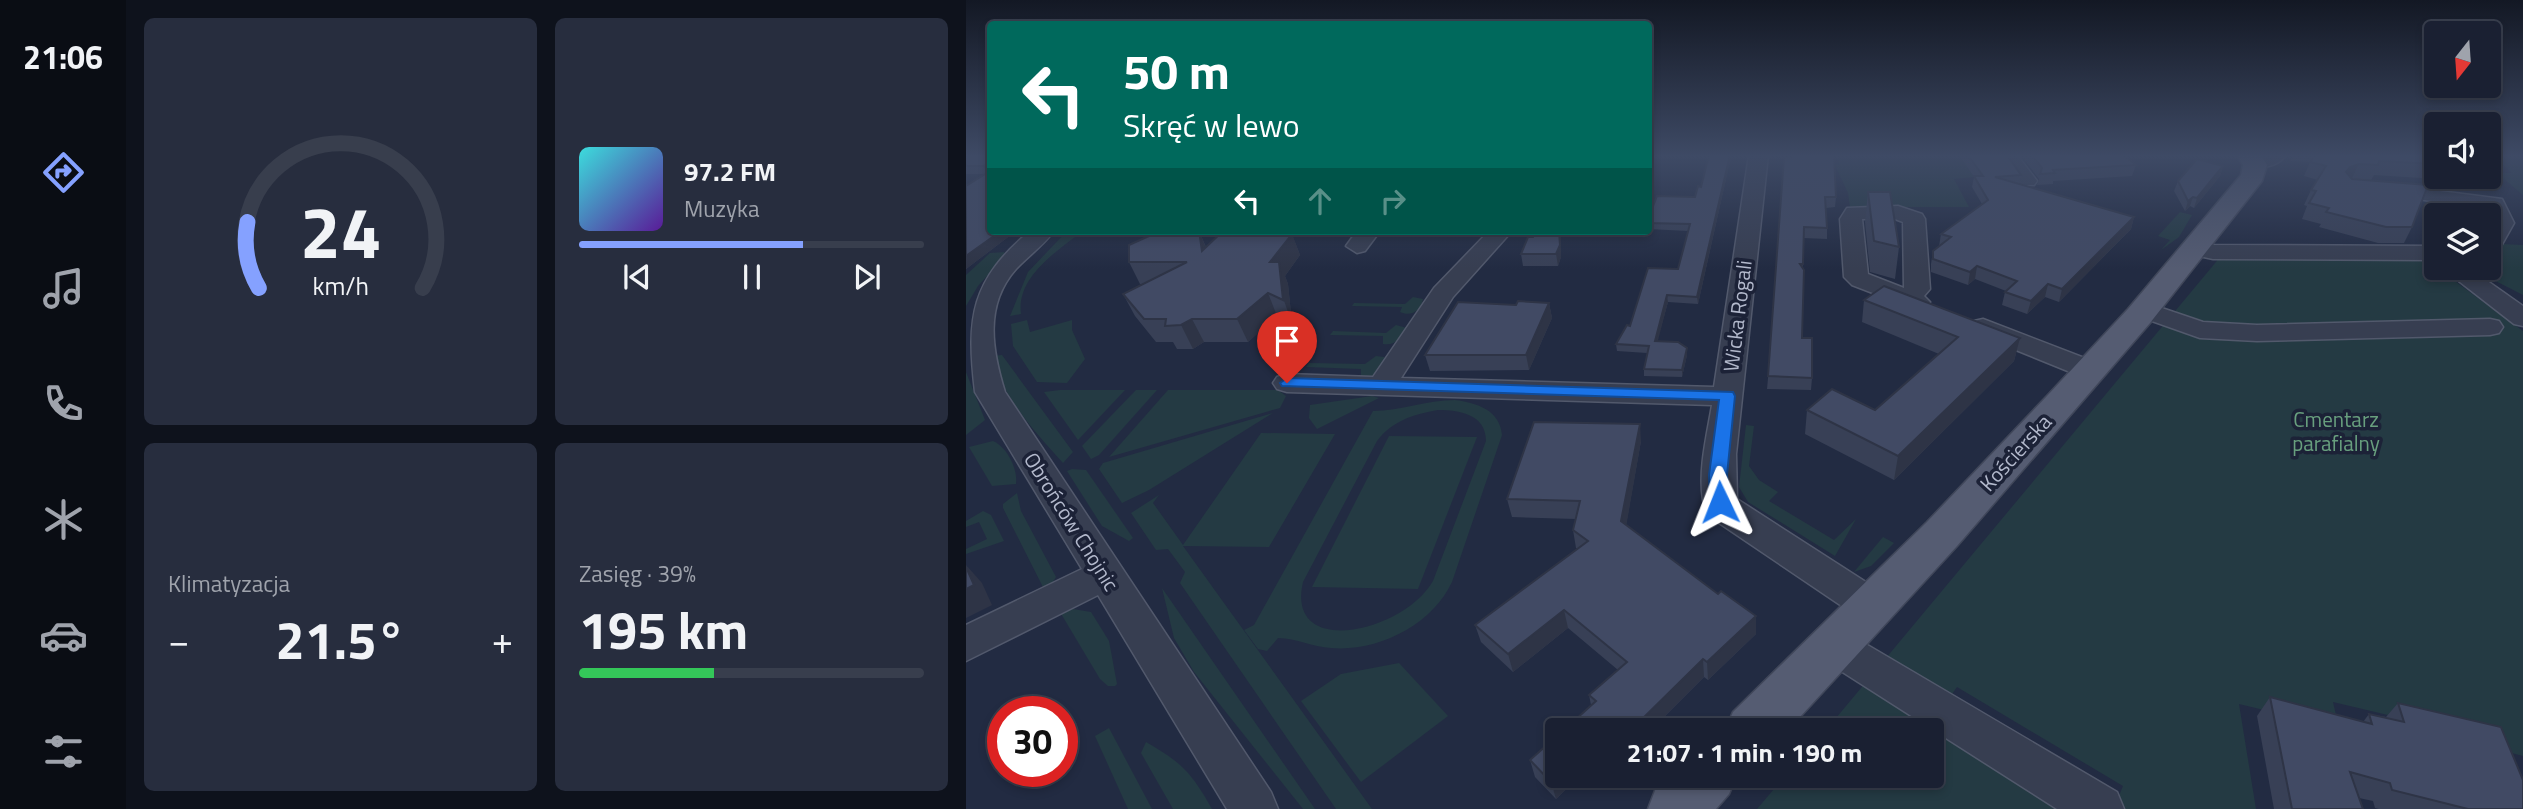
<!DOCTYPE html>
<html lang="pl">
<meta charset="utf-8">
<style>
body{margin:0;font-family:"Titillium Web",sans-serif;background:#272d3e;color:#f1f3f6;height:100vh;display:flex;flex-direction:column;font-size:26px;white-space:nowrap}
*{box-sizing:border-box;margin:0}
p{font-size:23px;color:#9fa3ac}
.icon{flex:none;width:38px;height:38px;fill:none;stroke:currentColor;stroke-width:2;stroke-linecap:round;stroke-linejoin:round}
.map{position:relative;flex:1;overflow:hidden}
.sheet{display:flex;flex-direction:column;gap:18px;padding:18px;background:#0e121c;width:840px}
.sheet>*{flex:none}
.banner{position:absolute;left:21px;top:21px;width:665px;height:214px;border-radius:7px;box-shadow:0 4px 10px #0003,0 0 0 2px #383e4d;background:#00695c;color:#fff;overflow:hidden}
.needle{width:46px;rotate:197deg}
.fabs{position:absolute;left:1458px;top:21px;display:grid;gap:14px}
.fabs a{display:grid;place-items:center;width:77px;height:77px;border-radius:7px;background:#1a2032;box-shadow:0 4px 10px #0003,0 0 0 2px #383e4d;font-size:35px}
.speed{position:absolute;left:21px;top:696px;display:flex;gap:14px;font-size:35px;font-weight:700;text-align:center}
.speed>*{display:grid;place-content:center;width:91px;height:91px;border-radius:50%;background:#1a2032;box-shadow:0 4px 10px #0003,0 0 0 2px #383e4d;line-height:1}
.speed .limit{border:10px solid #d22;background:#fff;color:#111}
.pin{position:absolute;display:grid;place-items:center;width:60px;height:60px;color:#fff;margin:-72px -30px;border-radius:50% 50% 50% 0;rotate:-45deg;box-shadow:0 0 7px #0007}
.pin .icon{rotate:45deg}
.me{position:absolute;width:77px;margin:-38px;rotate:358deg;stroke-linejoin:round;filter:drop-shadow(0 0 5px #0008)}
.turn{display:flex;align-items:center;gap:24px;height:147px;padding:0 21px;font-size:32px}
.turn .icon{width:91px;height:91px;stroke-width:2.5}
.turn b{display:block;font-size:49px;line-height:60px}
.lanes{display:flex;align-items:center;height:66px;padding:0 21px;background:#0003;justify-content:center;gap:35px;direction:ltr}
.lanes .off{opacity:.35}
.big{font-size:52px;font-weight:700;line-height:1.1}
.sheet .card{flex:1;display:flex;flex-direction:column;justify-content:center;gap:10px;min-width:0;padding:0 24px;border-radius:10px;background:#272d3e}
.sheet .dial{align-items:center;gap:0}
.dial svg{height:182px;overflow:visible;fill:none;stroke:#383e4d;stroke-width:7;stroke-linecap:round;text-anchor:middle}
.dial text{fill:#f1f3f6;stroke:none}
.song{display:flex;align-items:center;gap:21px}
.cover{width:84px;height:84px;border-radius:10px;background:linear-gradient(135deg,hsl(180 70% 55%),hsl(270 70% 35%))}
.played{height:7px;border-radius:4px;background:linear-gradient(90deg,#85a1ff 65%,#383e4d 65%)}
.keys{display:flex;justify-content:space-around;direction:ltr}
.heat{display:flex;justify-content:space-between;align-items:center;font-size:38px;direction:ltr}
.charge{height:10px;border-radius:5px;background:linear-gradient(90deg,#34c759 39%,#383e4d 0)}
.sheet .tiles{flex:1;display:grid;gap:18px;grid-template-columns:repeat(2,1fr)}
.trip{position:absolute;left:579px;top:718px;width:399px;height:70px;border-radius:7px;background:#1a2032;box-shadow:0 4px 10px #0003,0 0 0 2px #383e4d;font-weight:700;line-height:70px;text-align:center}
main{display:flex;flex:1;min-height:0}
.tabs{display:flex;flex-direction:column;width:126px;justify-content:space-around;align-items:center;background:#0a0d14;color:#9fa3ac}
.tabs .icon{width:49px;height:49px}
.tabs .current{color:#85a1ff}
.tabs b{font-size:32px;color:#f1f3f6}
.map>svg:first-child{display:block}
</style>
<main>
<nav class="tabs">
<b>21:06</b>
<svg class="icon current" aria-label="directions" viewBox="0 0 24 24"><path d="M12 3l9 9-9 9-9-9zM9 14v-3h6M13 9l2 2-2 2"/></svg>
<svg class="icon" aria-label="music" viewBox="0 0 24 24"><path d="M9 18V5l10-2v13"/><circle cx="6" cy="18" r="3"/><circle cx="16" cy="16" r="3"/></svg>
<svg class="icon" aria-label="phone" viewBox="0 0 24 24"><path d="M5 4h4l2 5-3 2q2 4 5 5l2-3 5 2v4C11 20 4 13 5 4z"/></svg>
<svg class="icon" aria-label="climate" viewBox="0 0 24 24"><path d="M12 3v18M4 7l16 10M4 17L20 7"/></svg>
<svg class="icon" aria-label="car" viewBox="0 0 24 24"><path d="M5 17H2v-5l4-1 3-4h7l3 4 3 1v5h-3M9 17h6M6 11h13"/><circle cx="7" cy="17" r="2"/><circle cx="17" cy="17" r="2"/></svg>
<svg class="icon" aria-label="filters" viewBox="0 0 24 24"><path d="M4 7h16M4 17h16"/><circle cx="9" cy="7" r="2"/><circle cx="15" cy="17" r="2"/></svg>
</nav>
<section class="sheet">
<div class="tiles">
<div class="card dial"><svg viewBox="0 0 100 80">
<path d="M14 69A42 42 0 1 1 86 69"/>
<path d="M14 69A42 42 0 0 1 9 40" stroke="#85a1ff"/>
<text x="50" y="56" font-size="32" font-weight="700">24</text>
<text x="50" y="72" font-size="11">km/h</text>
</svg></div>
<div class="card">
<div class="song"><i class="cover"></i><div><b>97.2 FM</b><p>Muzyka</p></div></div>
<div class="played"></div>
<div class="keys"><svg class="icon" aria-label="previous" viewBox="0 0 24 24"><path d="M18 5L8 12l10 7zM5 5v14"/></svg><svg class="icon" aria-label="pause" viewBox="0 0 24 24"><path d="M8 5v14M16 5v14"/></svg><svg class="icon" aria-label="next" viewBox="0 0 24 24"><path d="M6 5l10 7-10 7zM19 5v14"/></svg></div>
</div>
<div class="card"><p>Klimatyzacja</p>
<div class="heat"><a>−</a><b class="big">21.5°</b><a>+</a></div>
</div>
<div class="card"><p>Zasięg · 39%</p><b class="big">195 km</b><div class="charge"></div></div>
</div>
</section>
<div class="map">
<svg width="1557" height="809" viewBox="0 0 1557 809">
<rect width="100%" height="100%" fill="#222b42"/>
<g fill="#243a43" fill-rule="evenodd">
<path d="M871 155H993L1008 177 988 179 1003 207H884L882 193 869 165 873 164Z"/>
<path d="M1527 155H1557V195L1531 173H1546Z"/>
<path d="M1214 212 1226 215 1213 237 1195 250 1204 240 1192 236Z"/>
<path d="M101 231H117C91 251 50 277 55 314L44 316 62 272Z"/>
<path d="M1536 244 1557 245V295L1504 268H1522L1523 257Z"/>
<path d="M38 252 39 256 12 286 0 306V275L24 253Z"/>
<path d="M1255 256 1456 257 1557 331V756L1523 747 1519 738 1367 702 1373 728 1273 704 1290 809H791L820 775H966V730H860ZM991 687 1157 786 1148 808 979 704Z"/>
<path d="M447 297 457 299C455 311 445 317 434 312L436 307 386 306 388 303 439 304Z"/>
<path d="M61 320 64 332 106 320V330L119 359 101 383 71 382 47 346 45 324Z"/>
<path d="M430 325 441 328C434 338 430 346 417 344V336L364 335 367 331 420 333Z"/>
<path d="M36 355 107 452 97 463C65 427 41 403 25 356Z"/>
<path d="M410 356 418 357 421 360 405 377 395 378V369L340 367 343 363 399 364Z"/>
<path d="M0 372 19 420 0 435Z"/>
<path d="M94 390H159L112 440 78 392Z"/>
<path d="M170 390H191L133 455 125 459 116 446Z"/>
<path d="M202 390H312L320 396 314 408 143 457Z"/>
<path d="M406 396 413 398 351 429 343 418 344 405Z"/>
<path d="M489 400C511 403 534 410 536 435L486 582C466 625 412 652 365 648 346 647 331 638 312 638L301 651 292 649 278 630 288 625 407 411C435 411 460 400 489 400ZM472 410C493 410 520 414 520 441L467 581C437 633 319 659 337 582L411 441C426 421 448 414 472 410Z"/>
<path d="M307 413 183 490 156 503 133 469 137 463Z"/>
<path d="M780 425 788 426 783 466 793 480 812 492 803 501 868 540 890 519 869 556 782 502 773 487Z"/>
<path d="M295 433 369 434 303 547 217 546 406 809H370L214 583 219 572 202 549 190 550 165 513 193 495 187 503 217 545Z"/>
<path d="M423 436 511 437 452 589 346 587Z"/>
<path d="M27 441C41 447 52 469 50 484L26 486 3 447Z"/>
<path d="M106 469 120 470 167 538 163 541 136 526 101 471Z"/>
<path d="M51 493 55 511 90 577 80 593 37 508V504Z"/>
<path d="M17 511 25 515 38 541 0 554V549L21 539 13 522 0 527V521Z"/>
<path d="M917 537 928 543 905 566 888 572Z"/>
<path d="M196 588 349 809H337L228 672 208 638Z"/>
<path d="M107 609 125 612 143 641 151 684 149 686H142L134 679 94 612Z"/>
<path d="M433 663 482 716 395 782 335 701 375 674Z"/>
<path d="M143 728 186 809H162L129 736Z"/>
<path d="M180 742C216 763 225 772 246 809H207L175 753Z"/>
</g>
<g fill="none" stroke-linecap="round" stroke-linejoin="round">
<g stroke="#52596c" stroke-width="3">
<g id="minor">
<path d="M783 155H802L770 454 771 499 920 595 925 606 920 617 906 622 892 617 753 523C747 516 738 509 737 500 732 470 741 435 746 405L321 392 311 389 307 383 311 377 321 374 407 377 468 288 523 231H546L487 297 435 378 748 387Z"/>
<path d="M1032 155H1051L1071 181 1068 185H1054Z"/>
<path d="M1283 155H1320C1309 169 1296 168 1280 164L1277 160Z"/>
<path d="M1419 184 1536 199 1548 223 1530 255 1522 257V229L1526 223 1520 208 1412 194 1409 190Z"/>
<path d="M932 206 956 214 959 219 964 289 958 296 964 302 960 307 951 310 886 285 878 277 874 219 881 208ZM896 219H929L937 222 938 288 902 274Z"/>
<path d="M64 231H88C78 245 62 256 50 269 18 305 26 350 39 392L305 792 312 809H261L132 595 0 661V625L116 569 9 392C0 317 5 280 64 231Z"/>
<path d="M391 231H414L399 251 391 253 380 246Z"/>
<path d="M1227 241 1247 245 1470 246V260L1247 259 1219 253 1216 248 1219 243Z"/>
<path d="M1476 268H1503L1557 306V326L1548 324Z"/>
<path d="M1178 302 1237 322 1291 325 1524 319 1533 321 1537 327 1533 333 1524 335 1291 341 1234 338 1169 315 1165 310 1169 305Z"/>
<path d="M1017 319 1134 364 1138 370 1134 376 1124 378 1114 376 1008 333 1004 327 1008 321Z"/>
<path d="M867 628 881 633 1151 792 1158 809H1091L853 657 847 645 853 633Z"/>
</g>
</g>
<g stroke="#40475a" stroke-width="3">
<g id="major">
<path d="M1271 155H1295L1301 165 1296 181 1184 323 991 546 822 730H759L767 712 961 522 1081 396 1162 309 1275 175 1277 165Z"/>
<path d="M704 775H771L763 794 750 809H682L690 788Z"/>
</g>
</g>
<use href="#minor" fill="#373e51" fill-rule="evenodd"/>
<use href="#major" fill="#555c72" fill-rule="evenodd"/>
</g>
<g fill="#384056">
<path d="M0 155H24L50 231 0 269V186L20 174H0Z"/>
<path d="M743 155H767V159L764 161 732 304 702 302 691 341 721 355 716 377 678 376V369L681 353 651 351 650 344 664 326 712 269 722 231 682 229V219L729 197 735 187Z"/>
<path d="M823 155H868L870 197 869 207 860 208 861 228V239L837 238 836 338 846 378 845 390 801 389Z"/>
<path d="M993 155H1041L1055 175 1053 184 1168 217 1165 229 1093 302 1079 297 1061 314 1036 305 1039 292 1040 291 1009 279 1002 285 965 272V264L967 251 973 246 975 234 1016 204 1006 187 1008 177Z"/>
<path d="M1055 155H1158L1170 165 1166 176 1087 181V184L1071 185 1073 179Z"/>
<path d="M1327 155H1470V177H1489L1487 180 1408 175 1405 180 1386 179 1446 227 1438 243H1412L1353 227 1355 224 1336 219 1341 206 1338 205 1345 190 1352 180 1338 176 1344 162 1324 161Z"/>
<path d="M1257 166 1254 176 1228 208 1224 206 1219 211 1208 191 1212 181Z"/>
<path d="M902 192 933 247 929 279 904 272 899 222Z"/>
<path d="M233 231 240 247 257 231H368L362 237H327L334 255 319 276 322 284 326 323 311 316 282 342H238L227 349H211L207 342H190L169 316 157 294 176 284H174L163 262Z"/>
<path d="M571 231H595V257L592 266H557L555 254Z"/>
<path d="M898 300 1054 338 1048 361 928 480 839 434 841 410H909L973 354 896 322Z"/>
<path d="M583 303 586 318 563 370 464 371 459 355 550 305Z"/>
<path d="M675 441 660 525 790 634 742 680 738 677 685 730H598L625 705 623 695 652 670 602 628 547 672 515 642 509 625 612 549 610 548 607 530 610 519 546 517 541 499Z"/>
<path d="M1304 697 1397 722 1403 714 1420 717 1432 703 1557 809H1413L1409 808 1407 801 1393 798 1397 809H1308L1291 716Z"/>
<path d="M564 760 592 775H615L590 799 569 777Z"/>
</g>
<g fill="#2e3446">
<path d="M764 155H767V159L764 161 732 304 731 297Z"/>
<path d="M24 162V172L22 174 17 166Z"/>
<path d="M1393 164 1386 178 1380 172 1384 167Z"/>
<path d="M1257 166 1254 176 1228 208 1231 198Z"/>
<path d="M1227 197 1224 206 1219 211 1222 201Z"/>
<path d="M1168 217 1165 229 1093 302 1096 289Z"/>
<path d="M35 231H50L0 269V256Z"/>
<path d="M233 231 242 253 236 251Z"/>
<path d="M360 231H368L362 237Z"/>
<path d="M593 231H595V257L592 266 590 254Z"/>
<path d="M326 234 334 255 319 276 322 284 326 323 304 262Z"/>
<path d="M1011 266 1009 279 1002 285 1004 272Z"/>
<path d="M1082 284 1079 297 1061 314 1065 301Z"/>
<path d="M302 293 311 316 282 342 271 319Z"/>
<path d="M701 295 702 302 690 348 689 341Z"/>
<path d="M583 303 586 318 563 370 560 355Z"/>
<path d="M226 319 238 342 227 349 215 325Z"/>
<path d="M1054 338 1048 361 928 480 932 456Z"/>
<path d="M721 348V355L716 377V370Z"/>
<path d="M674 424 675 441 658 539 655 521Z"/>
<path d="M0 565 16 583 26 605 0 618Z"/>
<path d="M598 610 602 628 547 672 542 654Z"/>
<path d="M790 616V634L742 680 741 662Z"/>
<path d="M737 659 738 677 685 730H665Z"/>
<path d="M593 775H615L590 799 585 782Z"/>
</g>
<g fill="#414a64" stroke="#2e3446" stroke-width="2">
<path d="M0 155H24V162L17 166H0Z"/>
<path d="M743 155H764L731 297 701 295 689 341 712 342 721 348 716 370 678 369 683 346 650 344 661 325 664 326 682 268 712 269 724 224 682 223V219L691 196 729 197 732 186 735 187Z"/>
<path d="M825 155H868L870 197H859L861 228 838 227 837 264H834L838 270 836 338H846V378L802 376 818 157H826Z"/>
<path d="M1002 155H1041L1055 175 1029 177 1168 217 1096 289 1082 284 1065 301 1039 292 1051 281 1011 266 1004 272 967 259V251L985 237 975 234 1022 200 1008 176H1017Z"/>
<path d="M1066 155H1158L1170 165 1087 170 1089 173 1074 174 1076 168Z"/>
<path d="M1349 155H1470V164L1413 161 1412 165 1393 164 1384 167 1380 172 1386 179 1462 185 1446 227H1420L1360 212 1363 208 1343 203 1350 191 1345 190 1360 166 1344 162Z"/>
<path d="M1231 159 1257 166 1231 198 1227 197 1222 201 1212 181Z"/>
<path d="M24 171V231H35L0 256V186Z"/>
<path d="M902 192H924L933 247 908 241Z"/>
<path d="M194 231H233L236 251 257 231H325L326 234 304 262H313L317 300 302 293 271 319H226L215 325 199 326 200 319H178L157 294 221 262H163V245Z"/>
<path d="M571 231H593L594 245 590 254H555L562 237H567Z"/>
<path d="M918 286 1054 338 932 456 841 410 866 389 909 410 992 337 898 300Z"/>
<path d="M552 301 583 303 560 355H459L492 302 550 305Z"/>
<path d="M568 422 674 424 655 521 752 594 755 591 790 616 741 662 737 659 665 730H598L630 701 623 695 661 662 598 610 542 654 509 625 622 541 607 530 614 501 541 499Z"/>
<path d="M0 567 8 585 0 589Z"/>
<path d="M1304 697 1406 724 1403 714 1438 722 1432 703 1535 727 1557 780V809H1502L1426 790 1424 783 1384 772 1397 809H1326Z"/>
<path d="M592 735V775H593L585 782 564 760Z"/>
</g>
<linearGradient id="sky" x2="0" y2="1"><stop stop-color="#131824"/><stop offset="0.58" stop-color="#3e4a65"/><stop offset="1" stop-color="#3e4a65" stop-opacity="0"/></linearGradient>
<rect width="1557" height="269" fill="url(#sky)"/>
<path fill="#1a73e8" stroke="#114b97" stroke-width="2" d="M321 378 767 392 769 396 761 475 763 502 754 509 744 502 743 475 753 400 316 386 314 383Z"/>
<g text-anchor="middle" stroke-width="7" stroke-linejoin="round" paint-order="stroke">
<g font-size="21" fill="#b3b9cc" stroke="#1c2237">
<text transform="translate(772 316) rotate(-83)" y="7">Wicka Rogali</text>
<text transform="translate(1050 453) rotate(-48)" y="7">Kościerska</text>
<text transform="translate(105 522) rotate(58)" y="7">Obrońców Chojnic</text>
</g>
<g font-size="21" fill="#689f7e" stroke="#1c2237">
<text x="1370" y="427">Cmentarz<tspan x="1370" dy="24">parafialny</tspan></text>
</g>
</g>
</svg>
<div class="fabs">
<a><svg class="needle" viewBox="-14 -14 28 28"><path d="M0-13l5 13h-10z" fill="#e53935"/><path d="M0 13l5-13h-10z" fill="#9fa3ac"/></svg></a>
<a><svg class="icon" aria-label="sound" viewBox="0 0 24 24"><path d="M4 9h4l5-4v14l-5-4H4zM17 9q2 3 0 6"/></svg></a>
<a><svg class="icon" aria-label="layers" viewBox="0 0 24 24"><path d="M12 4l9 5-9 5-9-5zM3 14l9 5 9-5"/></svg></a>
</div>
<div class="speed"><div class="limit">30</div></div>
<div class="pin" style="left:321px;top:383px;background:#d93025"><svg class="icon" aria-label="arrive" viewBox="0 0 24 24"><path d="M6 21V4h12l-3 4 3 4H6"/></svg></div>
<svg class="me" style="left:754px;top:502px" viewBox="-20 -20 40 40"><path d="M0-17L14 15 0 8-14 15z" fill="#1a73e8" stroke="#fff" stroke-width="4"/></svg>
<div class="trip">21:07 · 1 min · 190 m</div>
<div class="banner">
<div class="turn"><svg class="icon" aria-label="left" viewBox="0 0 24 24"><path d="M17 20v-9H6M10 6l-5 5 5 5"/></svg><div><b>50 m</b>Skręć w lewo</div></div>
<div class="lanes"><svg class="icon" aria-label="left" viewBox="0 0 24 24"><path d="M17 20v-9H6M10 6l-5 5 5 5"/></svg><svg class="icon off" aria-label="ahead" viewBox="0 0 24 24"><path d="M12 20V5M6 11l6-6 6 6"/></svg><svg class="icon off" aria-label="right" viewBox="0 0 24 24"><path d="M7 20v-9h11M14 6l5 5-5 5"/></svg></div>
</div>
</div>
</main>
